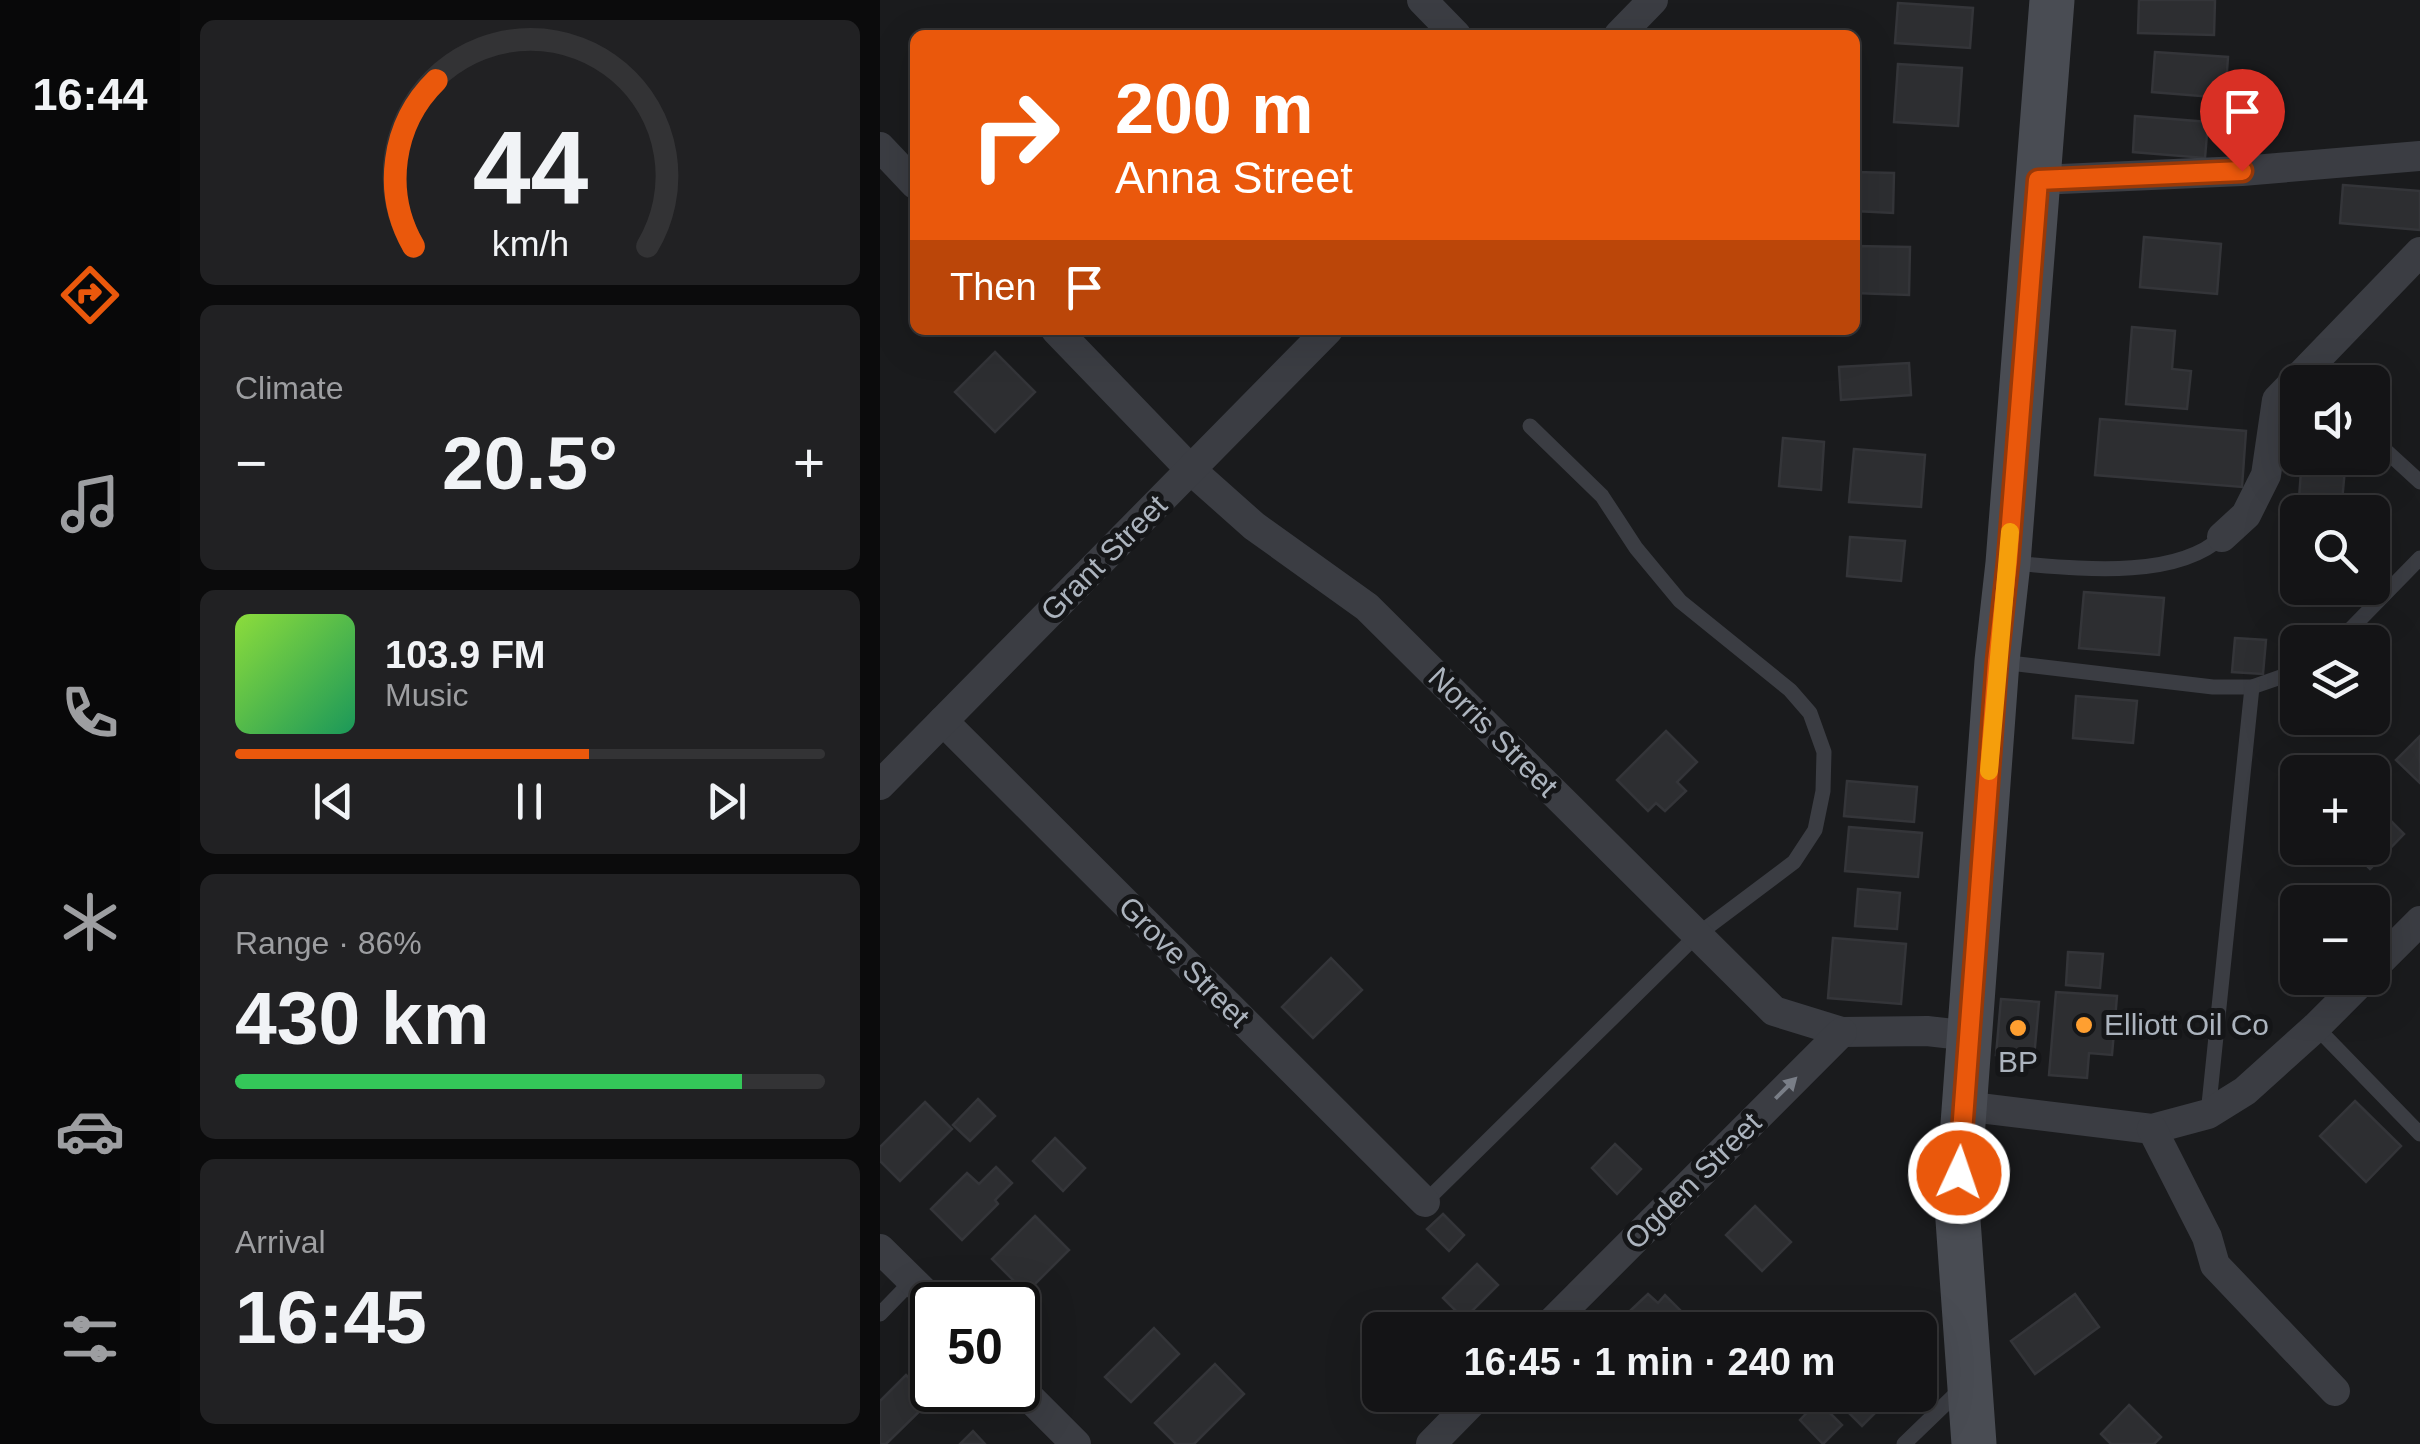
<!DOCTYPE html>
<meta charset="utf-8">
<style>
body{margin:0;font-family:Helvetica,sans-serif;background:#212123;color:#f1f3f6;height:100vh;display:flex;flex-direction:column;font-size:38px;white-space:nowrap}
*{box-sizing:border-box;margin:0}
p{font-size:32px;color:#9d9ea1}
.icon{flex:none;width:55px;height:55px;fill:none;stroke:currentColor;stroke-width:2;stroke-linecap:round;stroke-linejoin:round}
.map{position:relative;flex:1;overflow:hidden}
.details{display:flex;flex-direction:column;gap:20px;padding:20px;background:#0b0b0c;width:700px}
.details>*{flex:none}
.hud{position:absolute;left:30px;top:30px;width:950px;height:305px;border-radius:15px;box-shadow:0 10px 40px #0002,0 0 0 2px #333335;background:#ea580c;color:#fff;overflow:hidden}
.tools{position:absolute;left:1400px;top:365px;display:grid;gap:20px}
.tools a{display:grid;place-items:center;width:110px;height:110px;border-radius:15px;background:#141416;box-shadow:0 10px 40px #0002,0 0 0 2px #333335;font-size:50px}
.speed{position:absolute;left:30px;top:1282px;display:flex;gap:20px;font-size:50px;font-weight:700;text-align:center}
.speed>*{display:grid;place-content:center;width:130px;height:130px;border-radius:50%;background:#141416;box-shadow:0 10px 40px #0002,0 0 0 2px #333335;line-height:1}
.speed .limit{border:5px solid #111;border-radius:15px;background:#fff;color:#111}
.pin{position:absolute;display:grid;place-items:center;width:85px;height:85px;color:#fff;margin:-102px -42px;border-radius:50% 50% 50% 0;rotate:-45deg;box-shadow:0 0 10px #0007}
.pin .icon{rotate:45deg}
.me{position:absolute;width:110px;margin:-55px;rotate:3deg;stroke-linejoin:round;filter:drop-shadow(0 0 8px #0008)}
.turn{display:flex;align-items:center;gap:35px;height:210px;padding:0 40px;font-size:45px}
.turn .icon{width:130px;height:130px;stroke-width:2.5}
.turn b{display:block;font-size:70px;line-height:85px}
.then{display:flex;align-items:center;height:95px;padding:0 40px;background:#0003;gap:20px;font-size:38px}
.big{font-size:75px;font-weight:800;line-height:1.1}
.details .widget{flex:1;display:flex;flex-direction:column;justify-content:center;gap:15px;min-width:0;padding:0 35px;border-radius:15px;background:#212123}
.details .dial{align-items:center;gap:0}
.dial svg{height:260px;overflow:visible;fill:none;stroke:#333335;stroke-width:7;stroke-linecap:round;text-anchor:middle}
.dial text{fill:#f1f3f6;stroke:none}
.song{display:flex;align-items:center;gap:30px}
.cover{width:120px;height:120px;border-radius:15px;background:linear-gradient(135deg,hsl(90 70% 55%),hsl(150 70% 35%))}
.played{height:10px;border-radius:5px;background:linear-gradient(90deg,#ea580c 60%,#333335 60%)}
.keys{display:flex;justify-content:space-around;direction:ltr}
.heat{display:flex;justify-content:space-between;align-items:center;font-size:55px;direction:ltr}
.charge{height:15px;border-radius:8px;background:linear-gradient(90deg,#34c759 86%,#333335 0)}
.trip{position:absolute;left:482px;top:1312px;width:575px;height:100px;border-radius:15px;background:#141416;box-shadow:0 10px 40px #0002,0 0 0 2px #333335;font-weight:800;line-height:100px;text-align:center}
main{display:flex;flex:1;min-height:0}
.tab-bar{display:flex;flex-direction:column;width:180px;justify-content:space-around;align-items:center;background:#080809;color:#9d9ea1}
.tab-bar .icon{width:70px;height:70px}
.tab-bar .selected{color:#ea580c}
.tab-bar b{font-size:45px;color:#f1f3f6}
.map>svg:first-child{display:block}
</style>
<main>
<nav class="tab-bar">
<b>16:44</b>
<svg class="icon selected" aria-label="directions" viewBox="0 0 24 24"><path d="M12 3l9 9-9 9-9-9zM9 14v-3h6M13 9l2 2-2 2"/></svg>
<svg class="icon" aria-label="music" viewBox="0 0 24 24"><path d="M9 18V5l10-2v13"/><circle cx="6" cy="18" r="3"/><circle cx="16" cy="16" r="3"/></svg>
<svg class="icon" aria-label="phone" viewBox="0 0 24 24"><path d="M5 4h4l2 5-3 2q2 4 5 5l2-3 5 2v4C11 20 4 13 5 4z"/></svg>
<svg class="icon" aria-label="climate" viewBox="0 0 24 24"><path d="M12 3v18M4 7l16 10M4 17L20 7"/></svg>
<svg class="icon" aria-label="car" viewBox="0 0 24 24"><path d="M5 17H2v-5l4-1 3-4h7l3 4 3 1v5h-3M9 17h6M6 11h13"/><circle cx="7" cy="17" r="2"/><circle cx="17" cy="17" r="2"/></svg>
<svg class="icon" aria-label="filters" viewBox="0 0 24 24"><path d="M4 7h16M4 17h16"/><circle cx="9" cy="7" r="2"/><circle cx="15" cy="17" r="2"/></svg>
</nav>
<section class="details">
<div class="widget dial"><svg viewBox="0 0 100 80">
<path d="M14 69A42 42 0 1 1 86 69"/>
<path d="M14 69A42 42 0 0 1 21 18" stroke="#ea580c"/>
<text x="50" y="56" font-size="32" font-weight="700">44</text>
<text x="50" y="72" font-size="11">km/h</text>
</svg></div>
<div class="widget"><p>Climate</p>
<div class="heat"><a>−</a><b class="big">20.5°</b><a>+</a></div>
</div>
<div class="widget">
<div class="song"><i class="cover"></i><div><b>103.9 FM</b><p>Music</p></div></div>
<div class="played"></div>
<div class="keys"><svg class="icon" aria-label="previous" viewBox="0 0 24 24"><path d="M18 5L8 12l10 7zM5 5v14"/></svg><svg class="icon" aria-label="pause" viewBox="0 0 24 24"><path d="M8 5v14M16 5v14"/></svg><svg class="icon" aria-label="next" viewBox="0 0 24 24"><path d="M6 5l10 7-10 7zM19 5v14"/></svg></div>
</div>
<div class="widget"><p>Range · 86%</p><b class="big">430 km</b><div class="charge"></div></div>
<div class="widget"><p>Arrival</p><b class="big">16:45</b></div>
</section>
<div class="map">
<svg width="1540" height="1444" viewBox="0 0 1540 1444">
<rect width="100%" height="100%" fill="#1a1b1d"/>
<g fill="#2d2e31" stroke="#343539" stroke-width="2.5">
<path d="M1259 0H1335L1334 35 1258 33Z"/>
<path d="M1018 3 1093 8 1090 48 1015 43Z"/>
<path d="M1275 52 1348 57 1345 98 1272 92Z"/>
<path d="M1018 64 1082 68 1078 126 1014 122Z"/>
<path d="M1255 116 1328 122 1325 158 1253 152Z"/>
<path d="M975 172 1014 173 1013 213 975 211Z"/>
<path d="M1463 185 1540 191V230L1460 223Z"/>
<path d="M1264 237 1341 244 1337 294 1260 287Z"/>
<path d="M975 246 1030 247 1029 295 975 293Z"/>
<path d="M1252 327 1295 331 1292 369 1311 371 1307 409 1246 404Z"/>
<path d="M115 352 155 392 115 432 75 392Z"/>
<path d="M1029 363 1031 395 961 400 959 367Z"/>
<path d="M1220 419 1366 431 1362 487 1215 475Z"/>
<path d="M903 438 944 442 941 490 899 486Z"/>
<path d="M974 449 1045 455 1041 507 969 502Z"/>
<path d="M1422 458H1466L1461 512H1418Z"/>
<path d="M970 537 1025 541 1021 581 967 576Z"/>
<path d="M1204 592 1284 598 1279 655 1199 648Z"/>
<path d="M1355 638 1386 640 1383 674 1352 672Z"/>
<path d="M1196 696 1257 701 1253 743 1193 738Z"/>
<path d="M786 731 817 762 797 782 806 791 785 811 776 803 768 811 737 780Z"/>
<path d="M1540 736V783L1516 760Z"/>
<path d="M967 781 1037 787 1034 822 964 816Z"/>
<path d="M1492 802 1524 834 1490 869 1469 848H1492Z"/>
<path d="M969 827 1042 833 1038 877 965 871Z"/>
<path d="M978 889 1020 893 1017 929 975 926Z"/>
<path d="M953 938 1026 944 1021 1004 948 998Z"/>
<path d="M1188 952 1223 954 1220 988 1186 985Z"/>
<path d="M451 958 482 990 433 1038 402 1007Z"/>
<path d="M1176 992 1237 996 1232 1055 1209 1053 1207 1078 1169 1075Z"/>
<path d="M1121 999 1159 1002 1154 1058 1116 1055Z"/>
<path d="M98 1099 115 1116 90 1141 73 1125Z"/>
<path d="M1475 1101 1521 1146 1486 1182 1440 1136Z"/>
<path d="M45 1102 72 1129 20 1181 0 1161V1147Z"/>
<path d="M175 1138 205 1168 183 1191 153 1161Z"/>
<path d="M735 1144 761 1169 737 1194 712 1168Z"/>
<path d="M116 1167 132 1183 115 1200 118 1204 82 1240 51 1209 87 1173 99 1184Z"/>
<path d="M875 1206 911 1242 882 1271 846 1235Z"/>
<path d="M563 1214 584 1235 569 1251 547 1229Z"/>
<path d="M155 1216 189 1250 146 1293 112 1259Z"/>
<path d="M597 1264 618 1285 584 1319 563 1298Z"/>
<path d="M768 1294 778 1303 785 1295 820 1330H765L751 1310Z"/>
<path d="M1195 1294 1219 1327 1155 1374 1131 1341Z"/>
<path d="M743 1313 760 1330H726Z"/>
<path d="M274 1328 299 1354 251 1402 225 1377Z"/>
<path d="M335 1364 364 1394 314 1444H296L275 1423Z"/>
<path d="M26 1375 51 1400 6 1444H0V1401Z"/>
<path d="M951 1395H1013L982 1426Z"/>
<path d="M938 1401 962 1425 943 1444 920 1420Z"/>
<path d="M1249 1405 1281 1437 1274 1444H1231L1221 1434Z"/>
<path d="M93 1431 105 1444H80Z"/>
</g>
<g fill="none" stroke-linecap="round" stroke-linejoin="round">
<g stroke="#3b3d43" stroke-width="15">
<path d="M1492 438 1540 482"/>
<path d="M1132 563C1194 568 1294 581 1342 537"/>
<path d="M1458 642 1540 558"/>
<path d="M1121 662 1333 687H1372L1418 671"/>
<path d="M1436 1027 1540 1134"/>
<path d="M1328 1114 1372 687"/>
<path d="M545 1202 817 935 914 862 935 830 943 791 944 752 930 713 910 690 800 601 756 548 722 496 650 426"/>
<path d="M0 1314 32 1281"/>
<path d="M1024 1444 1082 1388"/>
</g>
<g stroke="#3b3d43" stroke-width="30">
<path d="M542 0 576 35"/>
<path d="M739 35 773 0"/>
<path d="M0 147 35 184"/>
<path d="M1158 180 1362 171 1540 156"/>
<path d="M176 330 311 470 374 526 487 607 894 1011 962 1032 1047 1031 1091 1036"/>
<path d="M1342 537 1366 515 1386 475 1397 400 1540 252"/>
<path d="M63 721 545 1202"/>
<path d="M0 785 448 330"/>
<path d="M1492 969 1540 921"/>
<path d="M1083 1106 1272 1129 1328 1114 1365 1091 1436 1027 1485 978"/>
<path d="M1272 1129 1327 1237 1335 1265 1455 1391"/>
<path d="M0 1249 57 1305"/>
<path d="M664 1330 962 1032"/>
<path d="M138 1386 196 1444"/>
<path d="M551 1444 599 1395"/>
</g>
<path stroke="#494c53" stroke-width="45" d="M1094 1444 1077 1206 1117 661 1128 563 1172 0"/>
</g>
<defs><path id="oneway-solid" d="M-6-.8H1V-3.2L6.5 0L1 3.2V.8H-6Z" transform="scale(2.5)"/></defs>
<use fill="#797e87" href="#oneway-solid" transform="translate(906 1088) rotate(-45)"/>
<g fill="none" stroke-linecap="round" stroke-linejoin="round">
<g stroke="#983908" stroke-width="25">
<path id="route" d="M1079 1173 1117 661 1128 562 1158 180 1362 171"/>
</g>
<use href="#route" stroke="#ea580c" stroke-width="18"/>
<path stroke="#f59e0b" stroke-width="18" d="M1109 771 1130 532"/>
</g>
<g fill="#ff9f30" stroke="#151618" stroke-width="4">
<circle cx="1204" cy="1025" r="10"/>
<circle cx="1138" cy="1028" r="10"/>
</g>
<g text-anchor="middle" stroke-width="10" stroke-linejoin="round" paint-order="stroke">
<g font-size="30" fill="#acb4be" stroke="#151618">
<text transform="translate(224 558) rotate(-45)" y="10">Grant Street</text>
<text transform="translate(613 732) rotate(45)" y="10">Norris Street</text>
<text transform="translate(304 962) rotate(45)" y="10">Grove Street</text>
<text transform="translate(813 1181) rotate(-45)" y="10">Ogden Street</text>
</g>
<g font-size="30" fill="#acb4be" stroke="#151618" text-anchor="start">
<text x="1224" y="1035">Elliott Oil Co</text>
<text x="1138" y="1072" text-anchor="middle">BP</text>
</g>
</g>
</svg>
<div class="tools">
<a><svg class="icon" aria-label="sound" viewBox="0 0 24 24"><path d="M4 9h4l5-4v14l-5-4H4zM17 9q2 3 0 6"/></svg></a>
<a><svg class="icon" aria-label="search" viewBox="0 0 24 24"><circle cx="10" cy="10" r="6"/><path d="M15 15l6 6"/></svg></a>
<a><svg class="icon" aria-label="layers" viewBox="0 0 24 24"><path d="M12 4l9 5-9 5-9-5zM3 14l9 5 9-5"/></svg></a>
<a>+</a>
<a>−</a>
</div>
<div class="speed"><div class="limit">50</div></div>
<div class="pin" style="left:1362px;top:171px;background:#d93025"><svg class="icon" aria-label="arrive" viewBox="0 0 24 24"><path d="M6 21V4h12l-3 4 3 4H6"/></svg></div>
<svg class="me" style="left:1079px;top:1173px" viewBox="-20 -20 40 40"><circle r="17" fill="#ea580c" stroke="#fff" stroke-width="3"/><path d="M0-11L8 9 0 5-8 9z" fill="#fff"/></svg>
<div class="trip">16:45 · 1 min · 240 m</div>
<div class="hud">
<div class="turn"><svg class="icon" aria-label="right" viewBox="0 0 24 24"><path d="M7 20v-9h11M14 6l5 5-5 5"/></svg><div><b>200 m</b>Anna Street</div></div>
<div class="then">Then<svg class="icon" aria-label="arrive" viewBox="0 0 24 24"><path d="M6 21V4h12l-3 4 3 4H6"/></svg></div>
</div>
</div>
</main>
